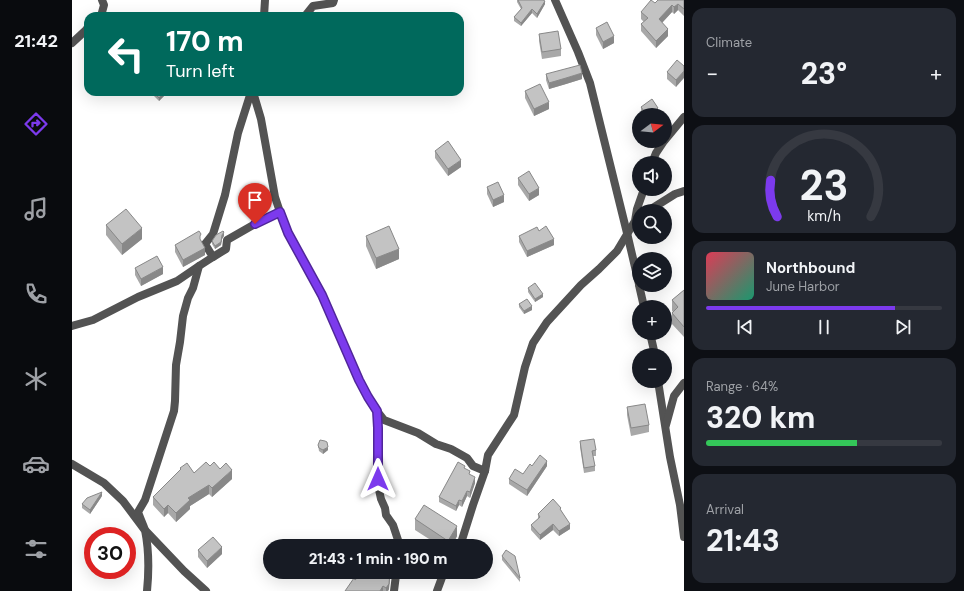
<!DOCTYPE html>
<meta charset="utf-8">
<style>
body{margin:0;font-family:"DM Sans",sans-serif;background:#242831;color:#f1f3f6;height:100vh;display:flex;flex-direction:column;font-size:15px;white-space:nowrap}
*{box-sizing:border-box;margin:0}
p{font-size:13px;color:#9ea1a6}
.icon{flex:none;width:22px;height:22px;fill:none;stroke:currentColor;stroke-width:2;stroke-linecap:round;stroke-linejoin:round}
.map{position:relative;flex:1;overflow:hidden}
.side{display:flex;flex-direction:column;gap:8px;padding:8px;background:#0d0f14;width:280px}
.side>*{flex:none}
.banner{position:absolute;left:12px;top:12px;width:380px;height:84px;border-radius:12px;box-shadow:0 4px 16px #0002;background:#00695c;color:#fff;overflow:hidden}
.needle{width:26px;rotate:74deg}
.controls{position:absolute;left:560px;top:108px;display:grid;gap:8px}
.controls a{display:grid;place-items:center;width:40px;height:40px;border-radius:50%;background:#171b24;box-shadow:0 4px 16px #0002;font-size:20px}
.speed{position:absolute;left:12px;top:527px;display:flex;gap:8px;font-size:20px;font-weight:700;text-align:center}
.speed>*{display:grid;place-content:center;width:52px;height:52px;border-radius:50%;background:#171b24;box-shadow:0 4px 16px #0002;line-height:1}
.speed .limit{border:6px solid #d22;background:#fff;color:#111}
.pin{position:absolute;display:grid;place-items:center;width:34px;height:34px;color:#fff;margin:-41px -17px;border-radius:50% 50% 50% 0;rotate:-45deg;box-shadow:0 0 4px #0007}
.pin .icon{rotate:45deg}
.me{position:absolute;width:44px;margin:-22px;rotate:0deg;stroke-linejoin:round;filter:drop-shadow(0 0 3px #0008)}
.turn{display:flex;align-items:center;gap:14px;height:84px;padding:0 16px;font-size:18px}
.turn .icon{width:52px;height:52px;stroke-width:2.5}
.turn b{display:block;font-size:28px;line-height:34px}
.big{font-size:30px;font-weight:800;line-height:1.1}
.side .widget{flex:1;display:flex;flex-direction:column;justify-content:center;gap:6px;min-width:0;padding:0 14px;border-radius:12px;background:#242831}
.side .dial{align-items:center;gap:0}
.dial svg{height:104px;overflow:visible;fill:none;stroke:#363941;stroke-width:7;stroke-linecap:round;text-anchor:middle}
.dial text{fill:#f1f3f6;stroke:none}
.song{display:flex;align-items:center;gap:12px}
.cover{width:48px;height:48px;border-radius:6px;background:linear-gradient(135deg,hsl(350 70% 55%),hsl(160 70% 35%))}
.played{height:4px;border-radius:2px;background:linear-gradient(90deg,#7c3aed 80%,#363941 80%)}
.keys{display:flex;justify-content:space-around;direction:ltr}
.heat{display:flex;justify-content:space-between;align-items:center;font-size:22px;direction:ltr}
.charge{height:6px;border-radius:3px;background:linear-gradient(90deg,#34c759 64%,#363941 0)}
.trip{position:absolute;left:191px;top:539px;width:230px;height:40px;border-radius:20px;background:#171b24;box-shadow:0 4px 16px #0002;font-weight:800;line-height:40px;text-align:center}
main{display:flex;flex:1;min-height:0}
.menu{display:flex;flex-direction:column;width:72px;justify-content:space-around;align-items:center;background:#090b0e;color:#9ea1a6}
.menu .icon{width:28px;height:28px}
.menu .current{color:#7c3aed}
.menu b{font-size:18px;color:#f1f3f6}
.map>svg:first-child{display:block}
</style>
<main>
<nav class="menu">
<b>21:42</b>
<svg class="icon current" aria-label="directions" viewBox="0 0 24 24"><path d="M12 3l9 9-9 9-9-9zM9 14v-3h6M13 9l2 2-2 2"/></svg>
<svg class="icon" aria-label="music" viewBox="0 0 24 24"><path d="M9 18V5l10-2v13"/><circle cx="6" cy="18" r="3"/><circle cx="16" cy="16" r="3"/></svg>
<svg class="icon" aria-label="phone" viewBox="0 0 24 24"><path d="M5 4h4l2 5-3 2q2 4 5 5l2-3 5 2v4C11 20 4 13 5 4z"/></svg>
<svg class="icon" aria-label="climate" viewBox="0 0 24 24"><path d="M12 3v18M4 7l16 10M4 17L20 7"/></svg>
<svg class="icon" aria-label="car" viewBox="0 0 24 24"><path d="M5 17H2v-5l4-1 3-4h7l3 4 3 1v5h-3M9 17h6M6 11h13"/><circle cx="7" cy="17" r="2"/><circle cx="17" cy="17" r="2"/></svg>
<svg class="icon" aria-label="filters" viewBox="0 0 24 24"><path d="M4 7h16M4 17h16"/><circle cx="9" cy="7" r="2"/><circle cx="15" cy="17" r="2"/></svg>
</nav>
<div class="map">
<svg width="612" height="591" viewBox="0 0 612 591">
<rect width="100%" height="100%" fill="#fff"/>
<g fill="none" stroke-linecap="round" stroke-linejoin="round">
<g stroke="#535353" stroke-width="8">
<path d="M483 0 506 52 518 83 555 233 567 284"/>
<path d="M29 16 32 5 30 0"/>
<path d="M192 16 193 0"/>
<path d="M233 16 241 6 261 3 262 0"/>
<path d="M0 43 14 30 16 27"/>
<path d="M181 92 189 119 203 197 208 212 216 233 250 295 287 380 296 397 305 411 312 420 346 433 364 444 379 449 395 458 401 466 413 471"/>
<path d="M593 140 612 117"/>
<path d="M580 163 584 153 592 141"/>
<path d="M576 211 603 194 612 191"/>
<path d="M141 257 154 249 155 240 183 224 208 212"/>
<path d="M567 285 572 307"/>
<path d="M0 326 21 320 66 297 105 281 127 266"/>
<path d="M578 333 583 355"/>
<path d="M586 381 598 457 608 505 612 537"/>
<path d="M305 411 306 428 307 490 309 499 313 508 314 515 321 525 328 546"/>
<path d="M594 425 602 396 612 383"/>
<path d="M0 464 32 483 51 501 72 529 112 571 134 591"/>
<path d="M387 546 389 543 401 505 413 471 416 455 442 415 453 367 461 343 475 322 509 285 527 269 545 251 563 221 565 209 572 189"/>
<path d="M75 591C77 571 77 550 73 530 71 524 68 518 66 512L73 500 102 411 103 401 104 365 108 342 111 316 116 298 121 288 127 266 141 257 133 244 141 234 153 195 166 133 179 92"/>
<path d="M322 591 324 575 322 572"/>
<path d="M365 591 372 572"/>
</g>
</g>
<g fill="#a8a8a8">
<path d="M445 0H471L473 4 465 18 460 13 449 26 442 21V17L449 9 445 2Z"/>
<path d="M612 0V16L606 10 602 14 600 12 590 23 596 36 584 48 569 31V24L572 22 569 19V12L583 3Z"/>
<path d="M524 28 542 43 531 49 524 35Z"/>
<path d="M467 34 489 49V56L470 59 467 41Z"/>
<path d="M612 66 604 87 595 79V72Z"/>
<path d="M474 74 510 79 494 84 477 89 474 80Z"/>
<path d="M453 91 477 109 462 116 453 98Z"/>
<path d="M81 92H96L87 101 81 95Z"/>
<path d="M569 107 586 112 584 113H571L569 111Z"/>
<path d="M363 151 389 167 376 176 363 158Z"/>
<path d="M446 178 467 195 457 201 446 185Z"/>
<path d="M415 187 432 202 421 207 415 194Z"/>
<path d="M34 225 70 239 50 255 34 235Z"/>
<path d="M467 231 482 245 455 257 447 242V236Z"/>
<path d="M152 236 150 239 149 245 143 249 140 244V241Z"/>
<path d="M294 236 327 259 304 269 294 246Z"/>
<path d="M129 240 133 255 111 267 103 252V245Z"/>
<path d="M63 268 91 274 69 286 63 275Z"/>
<path d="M456 288 471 297 463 302 456 292Z"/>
<path d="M612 290V337L600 324V313L601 312 600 311V300Z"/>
<path d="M447 304 460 310 452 314 447 307Z"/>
<path d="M555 407 577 425V432L559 436 555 415Z"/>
<path d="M508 441 524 450V456H521L523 466V471L512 473 508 447Z"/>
<path d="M246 445 256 450 251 454 247 451Z"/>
<path d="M138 466 148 469 160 479 140 497 137 494 118 506V509L104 522 96 513 92 517 81 505V497L108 471V468L122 473Z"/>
<path d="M460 466H475L455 496 437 484V479L451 474Z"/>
<path d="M393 469 403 483 398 498 395 496 390 507 387 505 384 511 367 502V497Z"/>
<path d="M30 496 18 514 10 508V504Z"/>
<path d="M489 510 498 529 487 536 481 530 468 540 459 530V525L466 519V514Z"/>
<path d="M343 519 385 536 380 546H368L343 530Z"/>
<path d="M126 550 150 554 135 568 126 557Z"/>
<path d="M430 556 448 578V582L430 560Z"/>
<path d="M318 576 317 589 316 591H273L283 580 296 577Z"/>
</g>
<g fill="#888">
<path d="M473 1V4L465 18V14Z"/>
<path d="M606 4V10L602 14V7Z"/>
<path d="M600 5V12L587 26V19Z"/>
<path d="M460 9V13L449 26V23Z"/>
<path d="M596 29V36L584 48V41Z"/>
<path d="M542 36V43L531 49V42Z"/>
<path d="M612 71V78L604 87V80Z"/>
<path d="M510 73V79L494 84 477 89V83Z"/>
<path d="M92 92H96L87 101V98Z"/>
<path d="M477 102V109L462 116V109Z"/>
<path d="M586 108V112L582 115 581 112Z"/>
<path d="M389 160V167L376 176V169Z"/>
<path d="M467 188V195L457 201V194Z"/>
<path d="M432 195V202L421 207V200Z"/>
<path d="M70 228V239L50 255V244Z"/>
<path d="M152 232V236L150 239 149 245 143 249V246Z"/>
<path d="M482 239V245L455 257V251Z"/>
<path d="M133 248V255L111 267V260Z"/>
<path d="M327 249V259L304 269V258Z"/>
<path d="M91 267V274L69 286V279Z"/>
<path d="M471 294V297L463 302V299Z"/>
<path d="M460 306V310L452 314V311Z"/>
<path d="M256 447V450L251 454V450Z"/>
<path d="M475 461V466L455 496V490Z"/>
<path d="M160 470V479L140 497V488Z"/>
<path d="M403 477V483L398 498V492Z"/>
<path d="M137 485V494L118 506V509L104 522V513L116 498Z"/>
<path d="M395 491V496L390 507V501Z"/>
<path d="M30 492V496L18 514V510Z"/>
<path d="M387 500V505L384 511V506Z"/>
<path d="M96 505V513L92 517V509Z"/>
<path d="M481 524V530L468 540V535Z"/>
<path d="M498 524V529L487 536V531Z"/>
<path d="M385 526V536L380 546H376V541Z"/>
<path d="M150 547V554L135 568V561Z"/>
<path d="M318 572 317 589 316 591H314V588Z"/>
<path d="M311 586V591H308Z"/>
</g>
<g fill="#c3c3c3" stroke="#888">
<path d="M446 0H471L473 1 465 14 460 9 449 23 442 17 450 8Z"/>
<path d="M579 0 583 3 586 0H612V9L606 4 602 7 600 5 587 19 596 29 584 41 569 24 576 18 569 12Z"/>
<path d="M535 22 542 36 531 42 524 28Z"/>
<path d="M486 31 489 49 470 52 467 34Z"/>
<path d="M605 60 612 66V71L604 80 595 72Z"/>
<path d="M508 65 510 73 494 78 477 83 474 74Z"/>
<path d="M468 84 477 102 462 109 453 91Z"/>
<path d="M82 92H92L87 98Z"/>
<path d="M580 99 586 108 581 112 588 115H570L572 111 569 107Z"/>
<path d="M376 141 389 160 376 169 363 151Z"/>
<path d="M457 171 467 188 457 194 446 178Z"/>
<path d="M426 182 432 195 421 200 415 187Z"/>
<path d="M54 209 70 228 50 244 34 225Z"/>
<path d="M317 226 327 249 304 258 294 236Z"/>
<path d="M474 226 482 239 455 251 447 236 465 227 467 231Z"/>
<path d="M127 231 129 234 128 236V239L133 248 111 260 103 245Z"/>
<path d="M151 231 152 232 150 235 149 242 143 246 140 241 144 235Z"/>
<path d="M85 256 91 267 69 279 63 268Z"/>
<path d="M463 283 471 294 463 299 456 288Z"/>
<path d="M612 290V327L600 313 606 307 600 300Z"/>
<path d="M455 299 460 306 452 311 447 304Z"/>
<path d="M573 404 577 425 559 428 555 407Z"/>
<path d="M522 439 524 450 520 451 523 466 512 468 508 441Z"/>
<path d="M248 440 253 441 255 442 256 447 251 450 247 448 246 445Z"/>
<path d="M468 455 475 461 455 490 437 479 443 469 451 474 458 464 460 466Z"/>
<path d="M134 462 138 466 142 462 148 469 154 463 160 470 140 488 137 485 116 498 118 500 104 513 96 505 92 509 81 497 109 469 108 468 115 463 122 473Z"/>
<path d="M386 462 393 466 392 468 398 471 397 474 403 477 398 492 395 491 390 501 387 500 384 506 367 497Z"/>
<path d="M30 492 18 510 10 504 15 498Z"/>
<path d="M481 499 489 508 488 509 498 524 487 531 481 524 468 535 459 525 468 517 466 514Z"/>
<path d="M352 505 385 526 376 541 343 519Z"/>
<path d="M141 537 150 547 135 561 126 550Z"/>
<path d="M434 550 443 556 448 578 430 556Z"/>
<path d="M292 572 296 577 300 572H318L317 584 314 588 311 586 308 591H273L282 578 283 580Z"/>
</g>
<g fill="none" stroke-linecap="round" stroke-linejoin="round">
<g stroke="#51269a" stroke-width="10">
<path id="route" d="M183 224 208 212 216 233 250 295 287 380 296 397 305 411 306 428V479"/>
</g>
<use href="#route" stroke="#7c3aed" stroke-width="7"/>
</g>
</svg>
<div class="controls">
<a><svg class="needle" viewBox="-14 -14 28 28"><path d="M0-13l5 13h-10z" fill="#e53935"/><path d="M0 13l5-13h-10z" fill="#9ea1a6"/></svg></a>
<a><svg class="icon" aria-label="sound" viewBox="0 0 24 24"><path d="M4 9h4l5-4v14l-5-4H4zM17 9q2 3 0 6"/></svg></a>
<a><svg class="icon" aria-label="search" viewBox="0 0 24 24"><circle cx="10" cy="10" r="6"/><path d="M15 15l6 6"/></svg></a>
<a><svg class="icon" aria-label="layers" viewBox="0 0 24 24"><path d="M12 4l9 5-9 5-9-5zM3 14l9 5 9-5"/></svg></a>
<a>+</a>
<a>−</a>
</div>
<div class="speed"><div class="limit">30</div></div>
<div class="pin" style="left:183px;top:224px;background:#d93025"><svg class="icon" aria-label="arrive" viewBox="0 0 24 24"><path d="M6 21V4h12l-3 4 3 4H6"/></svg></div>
<svg class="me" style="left:306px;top:479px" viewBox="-20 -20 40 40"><path d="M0-17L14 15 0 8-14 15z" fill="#7c3aed" stroke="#fff" stroke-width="4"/></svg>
<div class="trip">21:43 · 1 min · 190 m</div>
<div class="banner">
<div class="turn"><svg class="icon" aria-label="left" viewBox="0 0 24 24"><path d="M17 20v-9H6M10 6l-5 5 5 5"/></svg><div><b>170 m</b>Turn left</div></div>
</div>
</div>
<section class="side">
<div class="widget"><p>Climate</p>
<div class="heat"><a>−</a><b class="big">23°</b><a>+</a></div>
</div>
<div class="widget dial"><svg viewBox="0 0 100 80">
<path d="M14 69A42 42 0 1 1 86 69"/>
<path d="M14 69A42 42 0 0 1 9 41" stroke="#7c3aed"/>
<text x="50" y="56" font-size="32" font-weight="700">23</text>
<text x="50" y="72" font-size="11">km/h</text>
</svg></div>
<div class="widget">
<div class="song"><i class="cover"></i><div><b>Northbound</b><p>June Harbor</p></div></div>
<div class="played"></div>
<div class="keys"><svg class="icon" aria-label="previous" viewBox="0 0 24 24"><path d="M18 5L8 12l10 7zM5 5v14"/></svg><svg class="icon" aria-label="pause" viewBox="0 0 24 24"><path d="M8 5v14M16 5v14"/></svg><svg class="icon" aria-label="next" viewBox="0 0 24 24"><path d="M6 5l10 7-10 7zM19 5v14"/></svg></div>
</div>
<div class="widget"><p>Range · 64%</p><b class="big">320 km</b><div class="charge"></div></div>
<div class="widget"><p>Arrival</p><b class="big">21:43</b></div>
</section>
</main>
